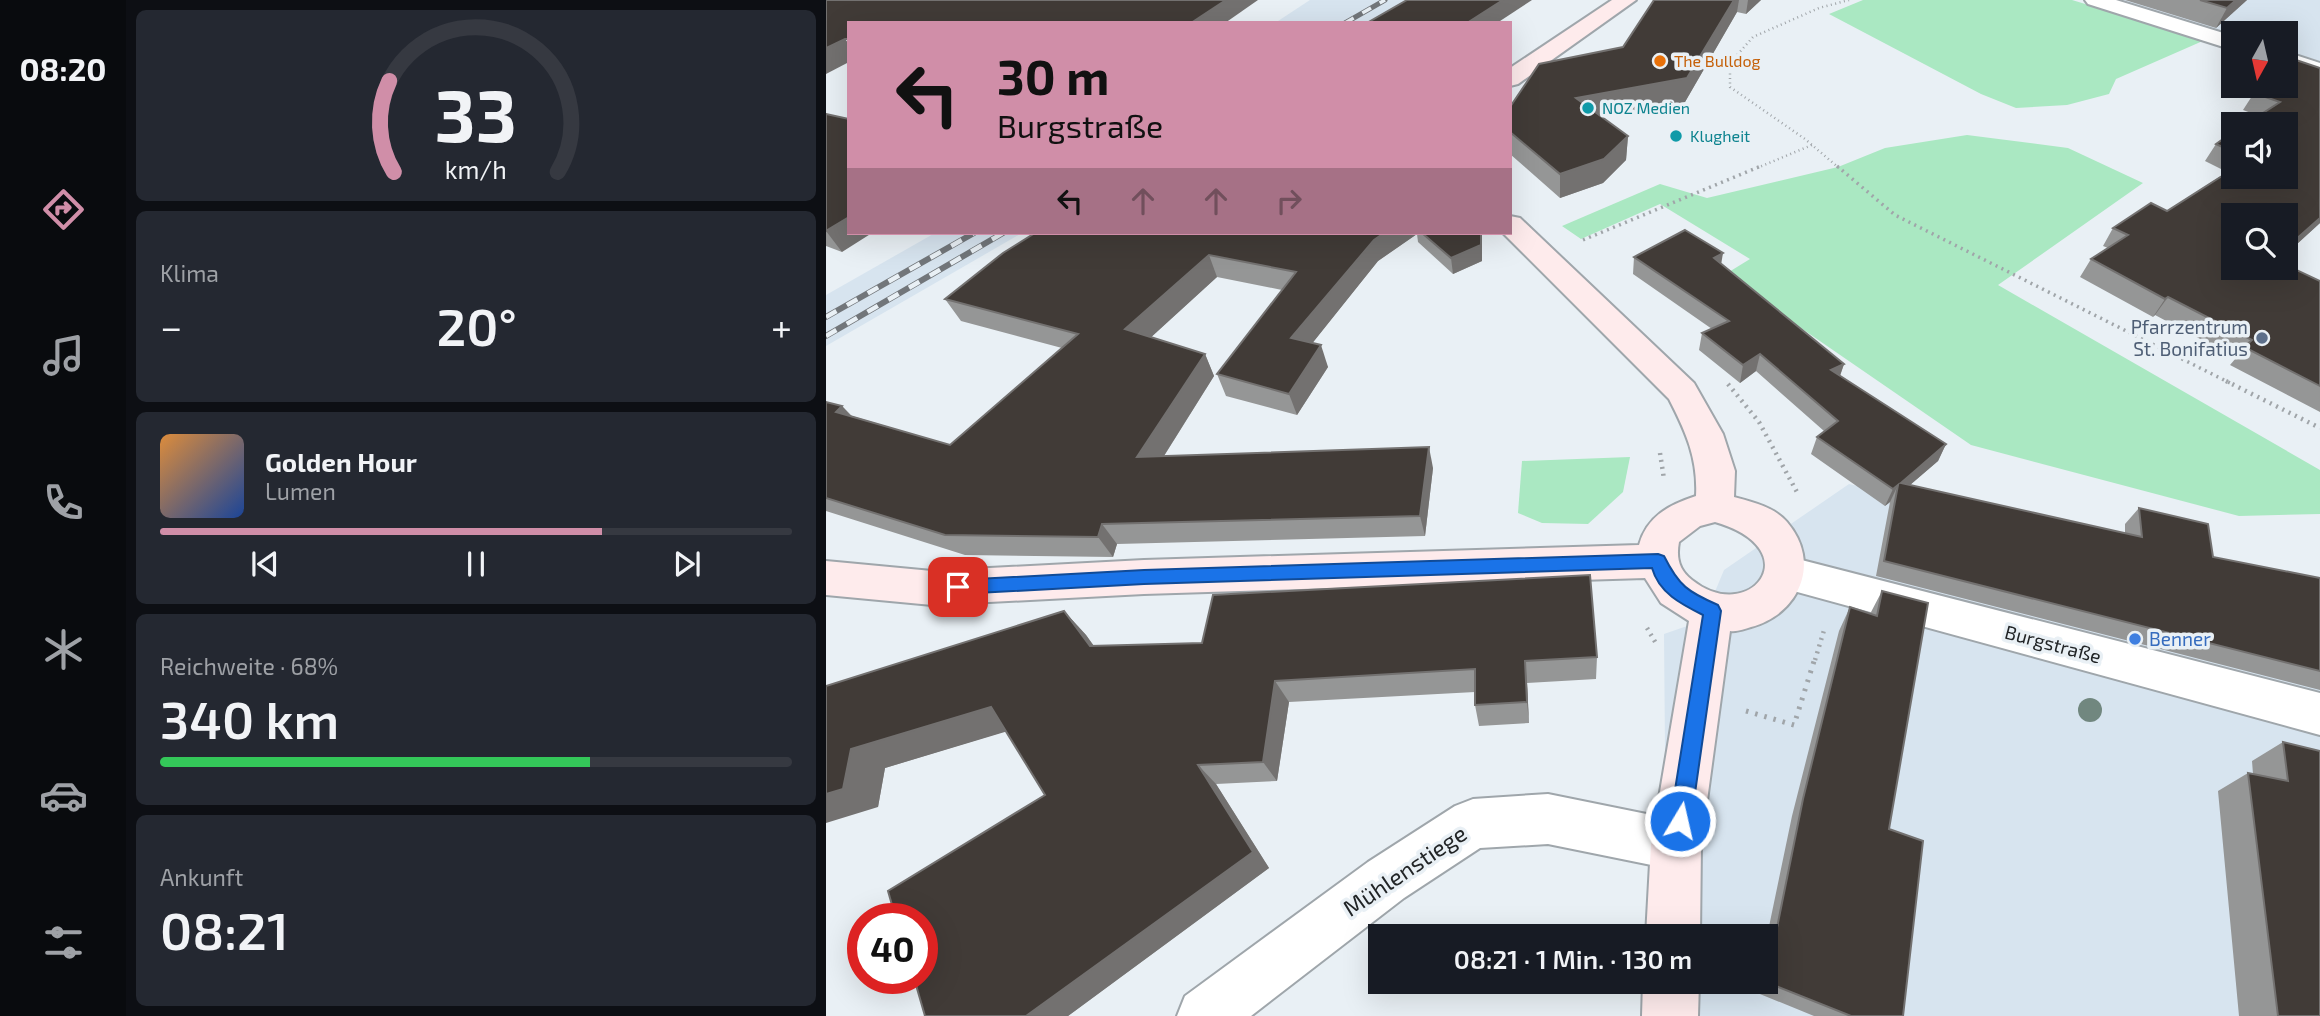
<!DOCTYPE html>
<html lang="de">
<meta charset="utf-8">
<style>
body{margin:0;font-family:"Exo 2",sans-serif;background:#242831;color:#f1f3f6;height:100vh;display:flex;flex-direction:column;font-size:26px;white-space:nowrap}
*{box-sizing:border-box;margin:0}
p{font-size:23px;color:#9ea1a6}
.icon{flex:none;width:38px;height:38px;fill:none;stroke:currentColor;stroke-width:2;stroke-linecap:round;stroke-linejoin:round}
.map{position:relative;flex:1;overflow:hidden}
.side{display:flex;flex-direction:column;gap:10px;padding:10px;background:#0d0f14;width:700px}
.side>*{flex:none}
.guide{position:absolute;left:21px;top:21px;width:665px;height:214px;border-radius:0px;box-shadow:0 7px 28px #0002;background:#d08ea8;color:#111;overflow:hidden}
.needle{width:46px;rotate:188deg}
.tools{position:absolute;left:1395px;top:21px;display:grid;gap:14px}
.tools a{display:grid;place-items:center;width:77px;height:77px;border-radius:0px;background:#171b24;box-shadow:0 7px 28px #0002;font-size:35px}
.speed{position:absolute;left:21px;top:903px;display:flex;gap:14px;font-size:35px;font-weight:700;text-align:center}
.speed>*{display:grid;place-content:center;width:91px;height:91px;border-radius:50%;background:#171b24;box-shadow:0 7px 28px #0002;line-height:1}
.speed .limit{border:10px solid #d22;background:#fff;color:#111}
.pin{position:absolute;display:grid;place-items:center;width:60px;height:60px;color:#fff;margin:-30px;border-radius:14px;box-shadow:0 4px 10px #0006}
.me{position:absolute;width:77px;margin:-38px;rotate:9deg;stroke-linejoin:round;filter:drop-shadow(0 0 5px #0008)}
.turn{display:flex;align-items:center;gap:24px;height:147px;padding:0 35px;font-size:32px}
.turn .icon{width:91px;height:91px;stroke-width:2.5}
.turn b{display:block;font-size:49px;line-height:60px}
.lanes{display:flex;align-items:center;height:66px;padding:0 35px;background:#0003;justify-content:center;gap:35px;direction:ltr}
.lanes .off{opacity:.35}
.big{font-size:52px;font-weight:600;line-height:1.1}
.side .widget{flex:1;display:flex;flex-direction:column;justify-content:center;gap:10px;min-width:0;padding:0 24px;border-radius:10px;background:#242831}
.side .dial{align-items:center;gap:0}
.dial svg{height:182px;overflow:visible;fill:none;stroke:#363941;stroke-width:7;stroke-linecap:round;text-anchor:middle}
.dial text{fill:#f1f3f6;stroke:none}
.song{display:flex;align-items:center;gap:21px}
.cover{width:84px;height:84px;border-radius:10px;background:linear-gradient(135deg,hsl(30 70% 55%),hsl(220 70% 35%))}
.played{height:7px;border-radius:4px;background:linear-gradient(90deg,#d08ea8 70%,#363941 70%)}
.keys{display:flex;justify-content:space-around;direction:ltr}
.heat{display:flex;justify-content:space-between;align-items:center;font-size:38px;direction:ltr}
.charge{height:10px;border-radius:5px;background:linear-gradient(90deg,#34c759 68%,#363941 0)}
.trip{position:absolute;left:542px;top:924px;width:410px;height:70px;border-radius:0px;background:#171b24;box-shadow:0 7px 28px #0002;font-weight:600;line-height:70px;text-align:center}
main{display:flex;flex:1;min-height:0}
.tabs{display:flex;flex-direction:column;width:126px;justify-content:space-around;align-items:center;background:#090b0e;color:#9ea1a6}
.tabs .icon{width:49px;height:49px}
.tabs .selected{color:#d08ea8}
.tabs b{font-size:32px;color:#f1f3f6}
.map>svg:first-child{display:block}
</style>
<main>
<nav class="tabs">
<b>08:20</b>
<svg class="icon selected" aria-label="directions" viewBox="0 0 24 24"><path d="M12 3l9 9-9 9-9-9zM9 14v-3h6M13 9l2 2-2 2"/></svg>
<svg class="icon" aria-label="music" viewBox="0 0 24 24"><path d="M9 18V5l10-2v13"/><circle cx="6" cy="18" r="3"/><circle cx="16" cy="16" r="3"/></svg>
<svg class="icon" aria-label="phone" viewBox="0 0 24 24"><path d="M5 4h4l2 5-3 2q2 4 5 5l2-3 5 2v4C11 20 4 13 5 4z"/></svg>
<svg class="icon" aria-label="climate" viewBox="0 0 24 24"><path d="M12 3v18M4 7l16 10M4 17L20 7"/></svg>
<svg class="icon" aria-label="car" viewBox="0 0 24 24"><path d="M5 17H2v-5l4-1 3-4h7l3 4 3 1v5h-3M9 17h6M6 11h13"/><circle cx="7" cy="17" r="2"/><circle cx="17" cy="17" r="2"/></svg>
<svg class="icon" aria-label="filters" viewBox="0 0 24 24"><path d="M4 7h16M4 17h16"/><circle cx="9" cy="7" r="2"/><circle cx="15" cy="17" r="2"/></svg>
</nav>
<section class="side">
<div class="widget dial"><svg viewBox="0 0 100 80">
<path d="M14 69A42 42 0 1 1 86 69"/>
<path d="M14 69A42 42 0 0 1 12 29" stroke="#d08ea8"/>
<text x="50" y="56" font-size="32" font-weight="700">33</text>
<text x="50" y="72" font-size="11">km/h</text>
</svg></div>
<div class="widget"><p>Klima</p>
<div class="heat"><a>−</a><b class="big">20°</b><a>+</a></div>
</div>
<div class="widget">
<div class="song"><i class="cover"></i><div><b>Golden Hour</b><p>Lumen</p></div></div>
<div class="played"></div>
<div class="keys"><svg class="icon" aria-label="previous" viewBox="0 0 24 24"><path d="M18 5L8 12l10 7zM5 5v14"/></svg><svg class="icon" aria-label="pause" viewBox="0 0 24 24"><path d="M8 5v14M16 5v14"/></svg><svg class="icon" aria-label="next" viewBox="0 0 24 24"><path d="M6 5l10 7-10 7zM19 5v14"/></svg></div>
</div>
<div class="widget"><p>Reichweite · 68%</p><b class="big">340 km</b><div class="charge"></div></div>
<div class="widget"><p>Ankunft</p><b class="big">08:21</b></div>
</section>
<div class="map">
<svg width="1494" height="1016" viewBox="0 0 1494 1016">
<rect width="100%" height="100%" fill="#e9f0f5"/>
<g fill="#d7e4ef">
<path d="M484 0H598L558 23H449Z"/>
<path d="M1280 0H1494V61L1460 51V33H1407V36Z"/>
<path d="M109 233H196L0 346V295Z"/>
<path d="M1023 484 1494 593V1016H872L868 982H940V936H862L839 750 838 634 864 625 888 594 898 570Z"/>
</g>
<g fill="#aae8c2">
<path d="M1037 0H1246L1379 40 1290 79 1283 94 1241 105 1190 108 1155 94 1003 14Z"/>
<path d="M1141 135 1242 148 1317 183 1172 285 1494 470V514L1413 516 1145 445 898 275 924 259 834 204 755 239 736 226 834 184 881 198 1012 167 1059 148Z"/>
<path d="M804 457 797 492 762 524 716 523 692 513 696 461Z"/>
</g>
<g fill="none" stroke-linecap="round" stroke-linejoin="round">
<g stroke="#9fa6ab" stroke-width="4">
<g id="street">
<path d="M1259 0H1290L1407 36V50L1262 4Z"/>
<path d="M1460 52 1494 63V77L1460 66Z"/>
<path d="M960 556 1494 693V735L946 585 940 573 946 561Z"/>
<path d="M722 794 850 820 868 827 875 845 868 863 850 870 722 844 654 848 578 898 425 1016H351L359 996 542 862 629 806 647 799Z"/>
</g>
</g>
<g stroke="#9fa6ab" stroke-width="4">
<g id="secondary">
<path d="M786 0H810L692 84 684 86V68Z"/>
<path d="M684 216 694 218 868 383 897 434 909 471 908 497C927 502 948 507 961 522 996 563 973 614 925 627 918 629 912 632 904 631L875 845 874 936H820L825 845 863 621 835 603 819 578 318 594 106 605 0 595V561L106 571 318 560 813 545C821 516 843 505 870 496 872 459 860 432 843 399L677 233H684ZM889 522C985 550 923 626 866 580 853 570 850 558 853 542L874 526Z"/>
<path d="M817 982H873L872 1016H816Z"/>
</g>
</g>
<g stroke="#a0a5a9" stroke-width="2.5" stroke-dasharray="1 3.5" stroke-linecap="butt">
<path d="M931 168 986 145"/>
<path d="M1013 168 979 139 904 87V63L927 37 993 8 1023 0"/>
</g>
<g stroke="#a0a5a9" stroke-width="3.5" stroke-dasharray="2 4.5" stroke-linecap="butt">
<path d="M1011 166 1069 215 1404 383"/>
<path d="M757 240 935 166"/>
</g>
<g stroke="#a0a5a9" stroke-width="4.5" stroke-dasharray="2 5" stroke-linecap="butt">
<path d="M1400 381 1494 428"/>
<path d="M902 384 933 422 972 494"/>
<path d="M834 453 838 479"/>
<path d="M821 628 831 645"/>
<path d="M989 660 999 627"/>
</g>
<path stroke="#a0a5a9" stroke-width="5" stroke-dasharray="2.5 7" stroke-linecap="butt" d="M920 711 968 725 989 658"/>
<use href="#street" fill="#fff" fill-rule="evenodd"/>
<use href="#secondary" fill="#feebec" fill-rule="evenodd"/>
<g stroke="#72767a" stroke-width="5">
<path id="rail-far1" d="M519 23 559 0"/>
</g>
<g stroke="#72767a" stroke-width="6">
<g id="rail">
<path d="M0 317 148 233"/>
<path d="M0 336 177 233"/>
</g>
</g>
<use href="#rail-far1" stroke="#e9f0f5" stroke-width="3.5" stroke-dasharray="10" stroke-linecap="butt"/>
<use href="#rail" stroke="#e9f0f5" stroke-width="4.5" stroke-dasharray="12" stroke-linecap="butt"/>
</g>
<circle fill="#71877f" cx="1264" cy="710" r="12"/>
<g fill="#959696">
<path d="M828 0H935L920 14 911 12 859 102 775 116 802 136 800 160 777 183 734 198 684 154V107L797 47Z"/>
<path d="M1299 0H1421L1390 28Z"/>
<path d="M1460 86 1494 223 1460 254V215L1407 268 1494 281V412L1404 365 1410 358 1329 315 1327 317 1254 277 1265 259 1282 248 1277 246 1287 228 1341 211 1401 172 1379 161 1390 144 1407 132V177H1460L1433 116 1417 110 1428 93Z"/>
<path d="M0 114 16 252 0 246Z"/>
<path d="M209 233H656V261L627 274 592 242 591 234 552 261 486 343 502 367 471 415 400 396 391 374 456 290 391 277 325 337 379 354 388 376 338 456 607 468 599 536 291 544 287 557 139 555 0 511V402L16 406 26 416 124 445 236 348 135 321 119 299Z"/>
<path d="M808 257 895 263 1018 364 1014 376 1120 444 1112 461 1084 485 1299 534V524L1313 508 1387 557 1494 578V690L1050 576 1064 502 1059 506 985 454 991 437 998 431 930 371 914 383 873 350 876 333 886 329 807 274Z"/>
<path d="M1056 591 1063 829 1077 1016H988L929 992 931 982H940V941L966 816 1013 631 1024 607 1044 614Z"/>
<path d="M238 611 260 635 268 646 771 657 770 679 701 683 703 723 653 726 649 705V692L463 702 451 781 390 784 443 868 242 1016H99L219 795 180 731 59 768 52 807 0 686Z"/>
<path d="M1457 742 1494 1016H1413L1392 791 1422 773 1427 774 1426 761Z"/>
</g>
<g fill="#737170">
<path d="M400 0H432L399 23H365Z"/>
<path d="M677 0H706L671 23H641Z"/>
<path d="M908 0H913L911 12 859 102 750 121V98Z"/>
<path d="M922 0H935L920 14Z"/>
<path d="M1410 0H1421L1390 28 1401 8Z"/>
<path d="M19 39 23 44V62L0 74V48Z"/>
<path d="M802 136 800 160 777 183 734 198V174Z"/>
<path d="M23 217V233H46L16 252 0 231Z"/>
<path d="M1494 218V223L1460 254V248Z"/>
<path d="M558 233H591V234L552 261 473 360 465 338 548 240Z"/>
<path d="M655 233 656 239V261L627 274 625 258Z"/>
<path d="M897 253 894 271 888 258Z"/>
<path d="M383 255 391 277 310 351 299 329Z"/>
<path d="M1342 297 1329 315 1327 317 1339 299Z"/>
<path d="M495 345 502 367 471 415 463 394Z"/>
<path d="M379 354 388 376 324 478 311 457Z"/>
<path d="M934 354 930 371 914 383 917 365Z"/>
<path d="M1018 364 1012 381 1005 370Z"/>
<path d="M16 406 36 428 10 412Z"/>
<path d="M1120 444 1112 461 1070 497 1075 483Z"/>
<path d="M603 447 607 468 599 536 594 516Z"/>
<path d="M1072 485 1064 502 1059 506 1067 489Z"/>
<path d="M276 524 291 544 287 557 272 537Z"/>
<path d="M238 611 260 635 284 669 264 646Z"/>
<path d="M699 661 701 683 703 723 701 702Z"/>
<path d="M449 681 463 702 451 781 437 762Z"/>
<path d="M165 707 192 728 59 768 52 807 0 823V794L25 749Z"/>
<path d="M372 765 390 784 443 868 242 1016H200Z"/>
</g>
<g fill="#413b37" stroke="#737170" stroke-width="2">
<path d="M0 0H400L365 23H23V39H19L0 48Z"/>
<path d="M581 0H677L641 23H541Z"/>
<path d="M828 0H908L861 78 750 98 802 136 778 159 734 174 684 132V107L713 64 797 47Z"/>
<path d="M1374 0H1410L1401 8Z"/>
<path d="M1467 59 1494 68V218L1460 248V215H1407V268H1460V265L1494 281V386L1418 347 1426 340 1342 297 1339 299 1265 259 1302 235 1287 228 1325 203 1341 211 1407 169V177H1460V124H1420L1454 102 1428 93 1436 86H1460V65Z"/>
<path d="M0 114 23 119V217L0 231Z"/>
<path d="M1407 132V152L1390 144Z"/>
<path d="M859 230 897 253 888 258 1018 364 1005 370 1120 444 1075 483 1316 537 1313 508 1382 524 1387 557 1494 578V671L1058 561 1072 485 1067 489 991 437 1012 421 934 354 917 365 876 333 903 321 808 257Z"/>
<path d="M209 233H558L548 240 465 338 495 345 463 394 391 374 470 272 383 255 299 329 379 354 311 457 603 447 594 516 276 524 272 537 119 535 0 498V402L16 406 10 412 124 445 252 334 119 299 177 253Z"/>
<path d="M596 233H655V245L625 258Z"/>
<path d="M764 575 771 657 699 661 701 702 649 705V669L449 681 437 762 372 765 427 852 200 1016H99L88 978H96V919H70L62 891 219 795 165 707 25 749 17 789 0 794V686L238 611 264 646 376 643 387 595Z"/>
<path d="M1056 591 1102 603 1063 829 1097 841 1077 1016H1025L940 982 977 799 1024 607 1051 616Z"/>
<path d="M1457 742 1494 751V1016H1452L1422 773 1462 781Z"/>
</g>
<path fill="#1a73e8" stroke="#114b97" stroke-width="2" d="M832 554 838 556C853 586 862 592 892 605L895 611 865 821 862 828 854 831 847 828 844 821 877 615C855 604 833 593 826 568L318 584 132 594 126 592 124 587 126 582 132 580 318 570Z"/>
<circle fill="#e8710a" stroke="#e9f0f5" stroke-width="2.5" cx="834" cy="61" r="7"/>
<g fill="#0f9aa8" stroke="#e9f0f5" stroke-width="2.5">
<circle cx="762" cy="108" r="7"/>
<circle cx="850" cy="136" r="7"/>
</g>
<circle fill="#5c6f8a" stroke="#e9f0f5" stroke-width="2.5" cx="1436" cy="338" r="7"/>
<circle fill="#3f7fe0" stroke="#e9f0f5" stroke-width="2.5" cx="1309" cy="639" r="7"/>
<g text-anchor="middle" stroke-width="7" stroke-linejoin="round" paint-order="stroke">
<g font-size="16" fill="#c56008" stroke="#e9f0f5" text-anchor="start">
<text x="848" y="67">The Bulldog</text>
</g>
<g font-size="16" fill="#0d838f" stroke="#e9f0f5" text-anchor="start">
<text x="776" y="114">NOZ Medien</text>
<text x="864" y="142">Klugheit</text>
</g>
<g font-size="19" fill="#4e5e75" stroke="#e9f0f5" text-anchor="end">
<text x="1422" y="334">Pfarrzentrum<tspan x="1422" dy="22">St. Bonifatius</tspan></text>
</g>
<g font-size="19" fill="#366cbe" stroke="#e9f0f5" text-anchor="start">
<text x="1323" y="646">Benner</text>
</g>
<g font-size="19" fill="#212426" stroke="#e9f0f5">
<text transform="translate(1227 644) rotate(15)" y="7">Burgstraße</text>
</g>
<g font-size="23" fill="#212426" stroke="#e9f0f5">
<text transform="translate(579 871) rotate(-34)" y="8">Mühlenstiege</text>
</g>
</g>
</svg>
<div class="tools">
<a><svg class="needle" viewBox="-14 -14 28 28"><path d="M0-13l5 13h-10z" fill="#e53935"/><path d="M0 13l5-13h-10z" fill="#9ea1a6"/></svg></a>
<a><svg class="icon" aria-label="sound" viewBox="0 0 24 24"><path d="M4 9h4l5-4v14l-5-4H4zM17 9q2 3 0 6"/></svg></a>
<a><svg class="icon" aria-label="search" viewBox="0 0 24 24"><circle cx="10" cy="10" r="6"/><path d="M15 15l6 6"/></svg></a>
</div>
<div class="speed"><div class="limit">40</div></div>
<div class="pin" style="left:132px;top:587px;background:#d93025"><svg class="icon" aria-label="arrive" viewBox="0 0 24 24"><path d="M6 21V4h12l-3 4 3 4H6"/></svg></div>
<svg class="me" style="left:854px;top:821px" viewBox="-20 -20 40 40"><circle r="17" fill="#1a73e8" stroke="#fff" stroke-width="3"/><path d="M0-11L8 9 0 5-8 9z" fill="#fff"/></svg>
<div class="trip">08:21 · 1 Min. · 130 m</div>
<div class="guide">
<div class="turn"><svg class="icon" aria-label="left" viewBox="0 0 24 24"><path d="M17 20v-9H6M10 6l-5 5 5 5"/></svg><div><b>30 m</b>Burgstraße</div></div>
<div class="lanes"><svg class="icon" aria-label="left" viewBox="0 0 24 24"><path d="M17 20v-9H6M10 6l-5 5 5 5"/></svg><svg class="icon off" aria-label="ahead" viewBox="0 0 24 24"><path d="M12 20V5M6 11l6-6 6 6"/></svg><svg class="icon off" aria-label="ahead" viewBox="0 0 24 24"><path d="M12 20V5M6 11l6-6 6 6"/></svg><svg class="icon off" aria-label="right" viewBox="0 0 24 24"><path d="M7 20v-9h11M14 6l5 5-5 5"/></svg></div>
</div>
</div>
</main>
